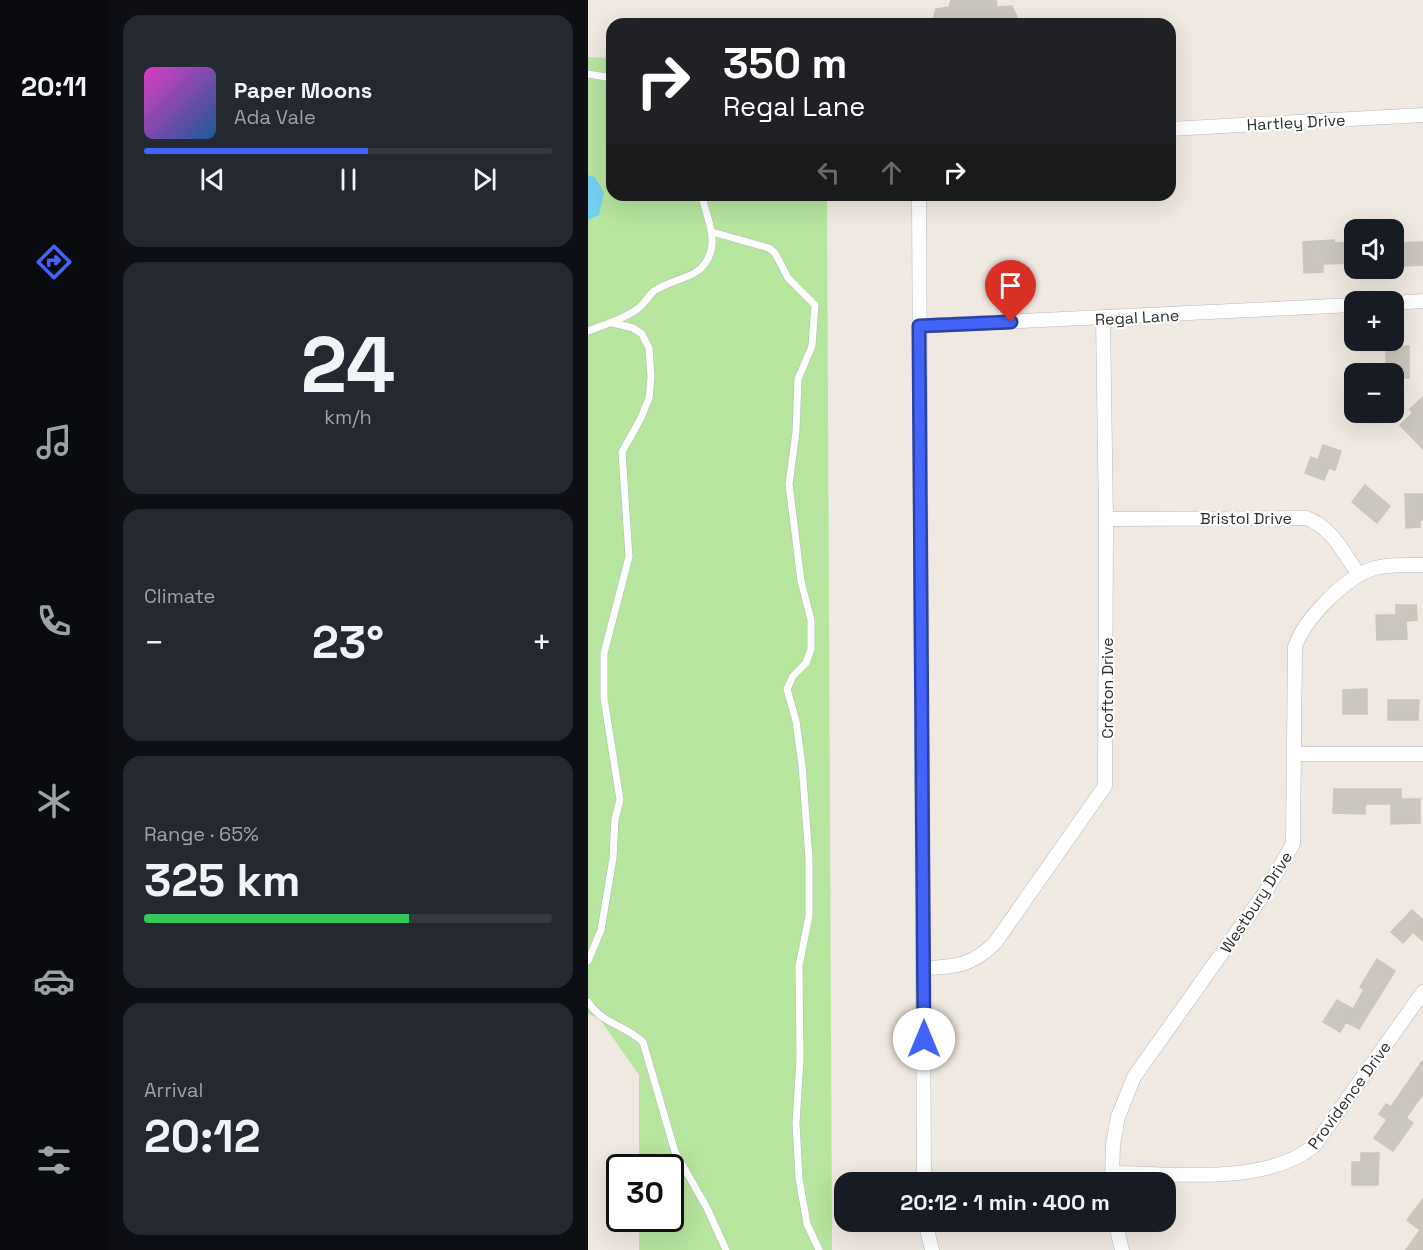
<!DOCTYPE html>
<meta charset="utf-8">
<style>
body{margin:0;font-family:"Space Grotesk",sans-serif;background:#242831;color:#f1f3f6;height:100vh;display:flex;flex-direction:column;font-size:22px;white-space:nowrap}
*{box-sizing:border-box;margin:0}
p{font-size:20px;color:#9ea1a6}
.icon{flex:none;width:33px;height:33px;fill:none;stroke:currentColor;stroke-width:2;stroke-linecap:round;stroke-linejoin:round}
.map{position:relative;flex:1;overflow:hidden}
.panel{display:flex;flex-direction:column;gap:15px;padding:15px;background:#0d0f14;width:480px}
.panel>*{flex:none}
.hud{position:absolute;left:18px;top:18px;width:570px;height:183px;border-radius:18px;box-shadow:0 6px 24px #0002;background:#202124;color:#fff;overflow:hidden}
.fabs{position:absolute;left:756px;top:219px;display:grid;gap:12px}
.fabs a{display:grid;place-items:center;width:60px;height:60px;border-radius:12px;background:#171b24;box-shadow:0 6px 24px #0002;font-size:30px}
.speed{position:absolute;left:18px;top:1154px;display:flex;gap:12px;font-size:30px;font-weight:700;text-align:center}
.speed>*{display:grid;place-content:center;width:78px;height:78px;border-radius:50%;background:#171b24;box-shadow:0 6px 24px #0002;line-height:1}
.speed .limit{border:3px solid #111;border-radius:9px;background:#fff;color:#111}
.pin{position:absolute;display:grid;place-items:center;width:51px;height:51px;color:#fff;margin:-62px -26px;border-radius:50% 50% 50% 0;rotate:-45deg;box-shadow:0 0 6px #0007}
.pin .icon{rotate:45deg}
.me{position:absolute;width:66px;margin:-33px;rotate:0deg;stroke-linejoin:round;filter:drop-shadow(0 0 4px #0008)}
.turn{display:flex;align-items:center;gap:21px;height:126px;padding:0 18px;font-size:27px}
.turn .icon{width:78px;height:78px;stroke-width:2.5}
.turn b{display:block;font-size:42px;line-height:51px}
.lanes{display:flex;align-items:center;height:57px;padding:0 18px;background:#0003;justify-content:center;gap:30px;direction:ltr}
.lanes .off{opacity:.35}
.big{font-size:45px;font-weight:800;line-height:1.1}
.panel .tile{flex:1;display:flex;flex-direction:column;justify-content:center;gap:9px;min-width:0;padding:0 21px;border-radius:18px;background:#242831}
.panel .dial{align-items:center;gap:0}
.dial b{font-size:78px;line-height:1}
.song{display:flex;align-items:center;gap:18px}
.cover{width:72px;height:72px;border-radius:9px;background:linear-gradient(135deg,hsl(310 70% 55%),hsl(210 70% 35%))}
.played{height:6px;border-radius:3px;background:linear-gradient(90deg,#4264fb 55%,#363941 55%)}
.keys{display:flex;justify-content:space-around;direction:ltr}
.heat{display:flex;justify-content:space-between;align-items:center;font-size:33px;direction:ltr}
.charge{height:9px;border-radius:4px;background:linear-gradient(90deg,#34c759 65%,#363941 0)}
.trip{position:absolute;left:246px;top:1172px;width:342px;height:60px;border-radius:18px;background:#171b24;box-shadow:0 6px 24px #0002;font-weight:800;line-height:60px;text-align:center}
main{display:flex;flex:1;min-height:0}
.menu{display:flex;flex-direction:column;width:108px;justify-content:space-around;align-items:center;background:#090b0e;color:#9ea1a6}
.menu .icon{width:42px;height:42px}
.menu .selected{color:#4264fb}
.menu b{font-size:27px;color:#f1f3f6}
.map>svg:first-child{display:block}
</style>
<main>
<nav class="menu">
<b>20:11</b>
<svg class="icon selected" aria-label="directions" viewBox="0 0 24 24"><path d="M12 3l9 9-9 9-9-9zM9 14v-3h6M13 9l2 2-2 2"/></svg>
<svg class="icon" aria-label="music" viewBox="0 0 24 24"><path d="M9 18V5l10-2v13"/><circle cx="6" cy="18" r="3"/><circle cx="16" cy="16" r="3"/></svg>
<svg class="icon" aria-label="phone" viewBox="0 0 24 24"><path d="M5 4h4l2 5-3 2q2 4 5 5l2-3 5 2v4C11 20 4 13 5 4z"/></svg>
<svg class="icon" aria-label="climate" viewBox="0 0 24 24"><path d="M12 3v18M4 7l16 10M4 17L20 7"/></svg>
<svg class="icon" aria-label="car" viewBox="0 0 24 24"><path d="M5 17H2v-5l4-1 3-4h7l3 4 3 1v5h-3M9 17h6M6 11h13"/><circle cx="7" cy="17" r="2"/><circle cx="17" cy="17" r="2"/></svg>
<svg class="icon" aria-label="filters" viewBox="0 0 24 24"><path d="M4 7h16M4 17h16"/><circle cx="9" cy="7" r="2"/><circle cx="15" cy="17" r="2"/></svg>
</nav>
<section class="panel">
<div class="tile">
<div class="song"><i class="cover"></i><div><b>Paper Moons</b><p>Ada Vale</p></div></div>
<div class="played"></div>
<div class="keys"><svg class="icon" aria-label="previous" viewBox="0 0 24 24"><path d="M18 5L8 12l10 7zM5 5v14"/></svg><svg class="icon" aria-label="pause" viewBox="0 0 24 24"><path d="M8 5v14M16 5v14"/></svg><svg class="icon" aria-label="next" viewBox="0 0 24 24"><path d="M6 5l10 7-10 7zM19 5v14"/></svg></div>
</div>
<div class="tile dial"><b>24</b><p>km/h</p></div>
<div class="tile"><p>Climate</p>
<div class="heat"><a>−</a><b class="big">23°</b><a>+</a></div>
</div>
<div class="tile"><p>Range · 65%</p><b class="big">325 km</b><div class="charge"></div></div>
<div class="tile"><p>Arrival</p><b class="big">20:12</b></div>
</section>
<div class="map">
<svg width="835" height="1250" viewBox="0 0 835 1250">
<rect width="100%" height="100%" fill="#efe9e1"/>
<path fill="#b6e59e" d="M0 57 24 58V195H239L244 1250H51V1218H82V1167H51V1075L11 1018 0 1014Z"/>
<path fill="#75cff0" d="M0 175 7 177 16 193 11 215 0 220Z"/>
<g fill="#cbc7bf" stroke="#cbc5ba" stroke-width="1.5">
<path d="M363 0H408L409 7 424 6 429 17 427 24H344L348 9 361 7Z"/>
<path d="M746 240 747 243 766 242V263L735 264V272L716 273 715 242Z"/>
<path d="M835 242V265L813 266 812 243Z"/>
<path d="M798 346H821V378H806V374H798Z"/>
<path d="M835 397V449L812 425 825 413 822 409Z"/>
<path d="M735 445 753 451 747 470 741 468 736 480 717 473 723 457 730 460Z"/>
<path d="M777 485 802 506 789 523 764 502Z"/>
<path d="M817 494H835V520H832V527L818 528Z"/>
<path d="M808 605H828L829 620 818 621 819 639 789 640 788 615H808Z"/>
<path d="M779 689V714H755V690Z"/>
<path d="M800 700H831L830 720H800Z"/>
<path d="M746 789H813V799H832V823L803 824V804H777V814L745 813Z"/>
<path d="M824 910 835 920V941L825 932 815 943 803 932Z"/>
<path d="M789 959 807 971 771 1029 758 1022 752 1032 735 1022 749 1000 765 1009 776 990 772 987Z"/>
<path d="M835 1060V1094L818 1118 825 1123 805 1151 786 1138 799 1120 791 1114 798 1104 803 1107Z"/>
<path d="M773 1153H791L790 1185H764V1162H773Z"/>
<path d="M835 1199V1250H818L832 1230 819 1220Z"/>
</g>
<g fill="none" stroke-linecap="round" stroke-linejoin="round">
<g stroke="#b4b7c1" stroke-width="8">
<g id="lane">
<path d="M0 74 24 78"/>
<path d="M124 232 181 248 187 253 200 278 227 305 224 346 210 379 208 432 201 484 213 581 223 620V649L218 663 205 676 199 689 208 721 214 765 221 858V916L211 966 212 1059 208 1123 211 1178 219 1224 231 1250"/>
<path d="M0 331C16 325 42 317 54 305 59 300 61 295 66 291 86 277 113 280 122 254 129 235 117 214 114 195"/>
<path d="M0 961 13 930 25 858 27 819 32 800 16 698V653L41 557 34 452 53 418 61 398 63 378 61 348 54 334 45 328 25 323"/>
<path d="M0 1002C14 1024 38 1025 55 1042L87 1152 119 1208 138 1250"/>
</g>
</g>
<g stroke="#b4b7c1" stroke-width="15">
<g id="street">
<path d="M582 129 835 115"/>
<path d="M331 195 336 1182"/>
<path d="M806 303 835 301"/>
<path d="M331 326 766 305"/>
<path d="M518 519 718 518C743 526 757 555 771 575"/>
<path d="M708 754H835"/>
<path d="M336 968C368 967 383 966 407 943L517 786 518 519 515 319"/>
<path d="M524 1173C586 1173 676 1186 726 1146L835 992"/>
<path d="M524 1182 525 1144 530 1117 546 1077 678 891 705 844 707 647C716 619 757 578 784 569 800 564 818 565 835 565"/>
<path d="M337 1221 344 1250"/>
<path d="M527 1221 534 1250"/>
</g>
</g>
<use href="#lane" stroke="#fff" stroke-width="7"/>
<use href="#street" stroke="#fff" stroke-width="14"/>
</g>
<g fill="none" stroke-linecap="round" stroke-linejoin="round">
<g stroke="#2b41a3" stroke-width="15">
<path id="route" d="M336 1039 331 326 423 322"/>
</g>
<use href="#route" stroke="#4264fb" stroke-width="10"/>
</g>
<g text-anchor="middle" stroke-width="4.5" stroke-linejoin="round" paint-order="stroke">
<g font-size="16" fill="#2e2e2e" stroke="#fff">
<text transform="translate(708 122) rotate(-3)" y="6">Hartley Drive</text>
<text transform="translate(549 317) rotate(-3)" y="6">Regal Lane</text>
<text x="658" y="524">Bristol Drive</text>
<text transform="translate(519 688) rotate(-90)" y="6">Crofton Drive</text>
<text transform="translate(668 902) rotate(-57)" y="6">Westbury Drive</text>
<text transform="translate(761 1095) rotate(-54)" y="6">Providence Drive</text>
</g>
</g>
</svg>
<div class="fabs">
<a><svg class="icon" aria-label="sound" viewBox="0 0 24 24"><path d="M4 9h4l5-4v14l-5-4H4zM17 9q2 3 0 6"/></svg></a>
<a>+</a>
<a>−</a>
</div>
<div class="speed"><div class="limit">30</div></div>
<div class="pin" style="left:423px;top:322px;background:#d93025"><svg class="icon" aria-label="arrive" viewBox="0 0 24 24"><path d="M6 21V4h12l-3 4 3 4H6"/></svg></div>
<svg class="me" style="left:336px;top:1039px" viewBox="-20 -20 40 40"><circle r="19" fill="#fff"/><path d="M0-13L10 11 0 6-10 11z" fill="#4264fb"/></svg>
<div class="trip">20:12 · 1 min · 400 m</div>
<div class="hud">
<div class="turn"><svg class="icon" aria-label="right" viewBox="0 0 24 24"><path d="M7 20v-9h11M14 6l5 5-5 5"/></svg><div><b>350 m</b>Regal Lane</div></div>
<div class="lanes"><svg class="icon off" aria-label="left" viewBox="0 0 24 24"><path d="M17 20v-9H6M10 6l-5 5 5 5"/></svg><svg class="icon off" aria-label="ahead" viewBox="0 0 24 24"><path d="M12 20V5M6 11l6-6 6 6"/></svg><svg class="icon" aria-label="right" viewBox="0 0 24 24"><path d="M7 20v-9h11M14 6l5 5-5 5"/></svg></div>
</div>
</div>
</main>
